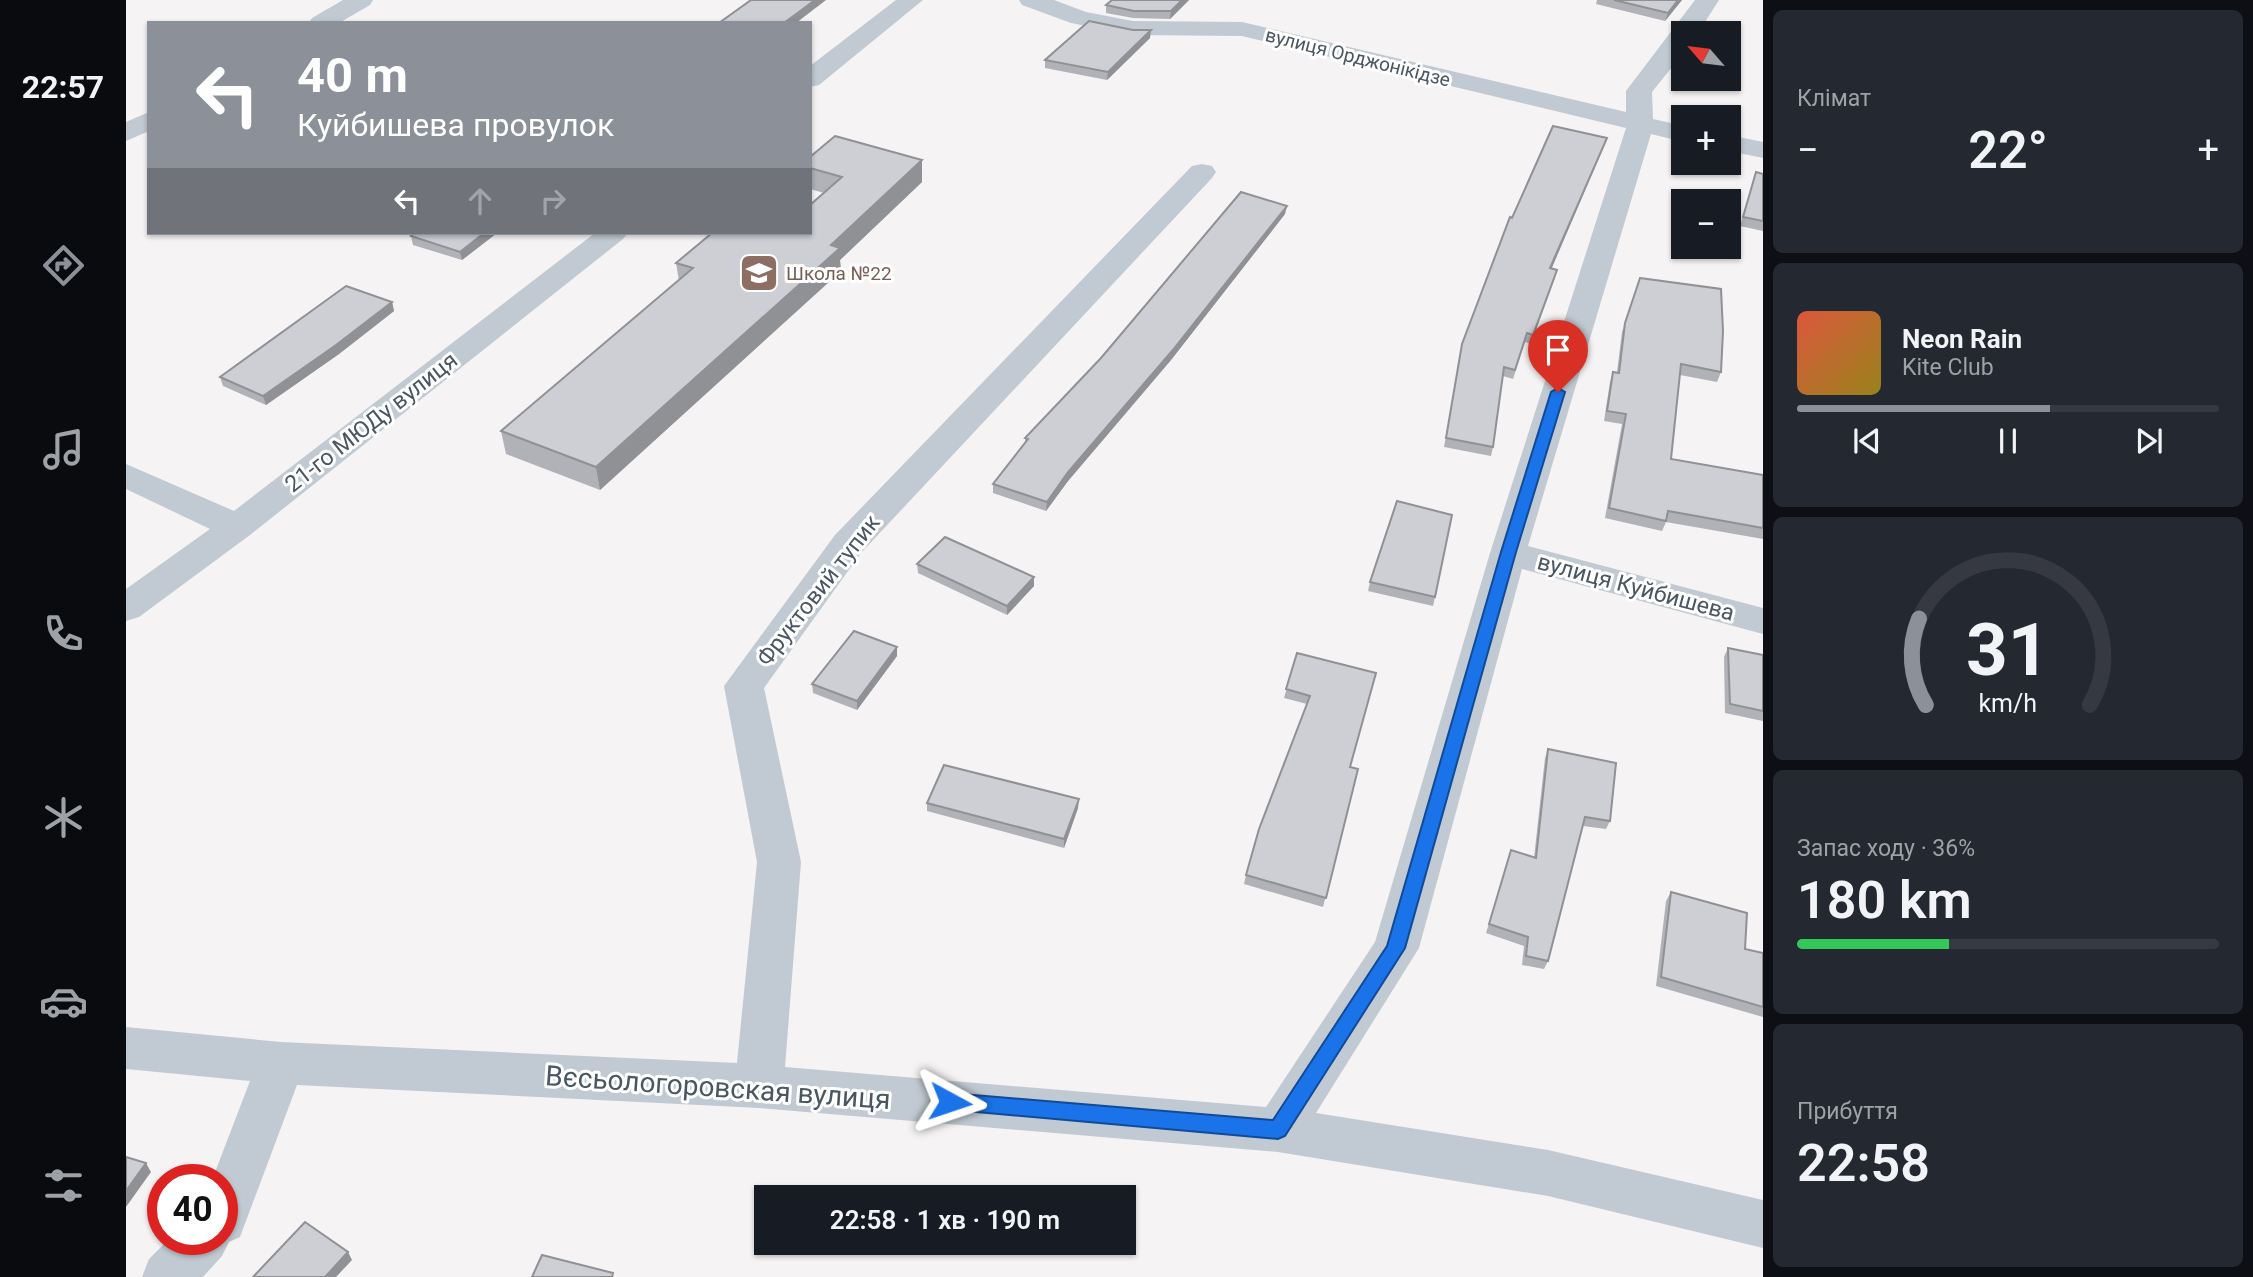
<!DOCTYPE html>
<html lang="uk">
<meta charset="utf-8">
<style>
body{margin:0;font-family:Roboto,sans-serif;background:#242831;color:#f1f3f6;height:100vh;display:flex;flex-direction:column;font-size:26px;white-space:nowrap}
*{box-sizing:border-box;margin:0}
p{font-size:23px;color:#9ea1a6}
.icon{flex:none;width:38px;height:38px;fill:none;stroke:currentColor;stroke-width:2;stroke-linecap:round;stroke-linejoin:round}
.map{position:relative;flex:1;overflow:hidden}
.sheet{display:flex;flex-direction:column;gap:10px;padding:10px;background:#0d0f14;width:490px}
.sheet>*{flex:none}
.top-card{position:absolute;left:21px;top:21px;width:665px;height:214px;border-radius:0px;box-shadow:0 2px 5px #0004;background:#8c9099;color:#fff;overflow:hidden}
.needle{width:46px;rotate:298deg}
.fabs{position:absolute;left:1545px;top:21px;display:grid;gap:14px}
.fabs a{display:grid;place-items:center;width:70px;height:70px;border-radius:0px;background:#171b24;box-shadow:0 2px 5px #0004;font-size:35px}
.speed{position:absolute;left:21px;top:1164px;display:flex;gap:14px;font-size:35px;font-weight:700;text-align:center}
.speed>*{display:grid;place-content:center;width:91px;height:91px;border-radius:50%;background:#171b24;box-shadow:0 2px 5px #0004;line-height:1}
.speed .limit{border:10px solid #d22;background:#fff;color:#111}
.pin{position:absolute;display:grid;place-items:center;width:60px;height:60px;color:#fff;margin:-72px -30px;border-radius:50% 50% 50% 0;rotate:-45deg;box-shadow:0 0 7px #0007}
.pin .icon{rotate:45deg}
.me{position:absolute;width:77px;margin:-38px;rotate:95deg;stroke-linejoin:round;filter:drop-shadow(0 0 5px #0008)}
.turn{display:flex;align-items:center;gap:24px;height:147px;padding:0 35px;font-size:32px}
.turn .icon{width:91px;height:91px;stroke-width:2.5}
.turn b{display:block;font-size:49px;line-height:60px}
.lanes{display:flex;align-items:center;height:66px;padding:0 35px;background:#0003;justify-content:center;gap:35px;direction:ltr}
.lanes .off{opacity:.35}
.big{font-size:52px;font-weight:600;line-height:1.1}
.sheet .tile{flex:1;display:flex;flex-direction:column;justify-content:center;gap:10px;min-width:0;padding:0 24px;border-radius:10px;background:#242831}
.sheet .dial{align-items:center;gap:0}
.dial svg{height:182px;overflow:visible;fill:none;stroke:#363941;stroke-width:7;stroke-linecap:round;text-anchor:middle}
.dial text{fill:#f1f3f6;stroke:none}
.song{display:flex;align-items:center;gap:21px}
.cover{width:84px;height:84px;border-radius:10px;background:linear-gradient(135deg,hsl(10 70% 55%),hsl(50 70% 35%))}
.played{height:7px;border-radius:4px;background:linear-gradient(90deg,#8c9099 60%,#363941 60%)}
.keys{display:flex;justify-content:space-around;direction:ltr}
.heat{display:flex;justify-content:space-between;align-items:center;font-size:38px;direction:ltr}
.charge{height:10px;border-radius:5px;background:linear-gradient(90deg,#34c759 36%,#363941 0)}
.trip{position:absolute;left:628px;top:1185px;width:382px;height:70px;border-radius:0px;background:#171b24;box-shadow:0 2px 5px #0004;font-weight:600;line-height:70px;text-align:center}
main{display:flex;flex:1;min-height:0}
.menu{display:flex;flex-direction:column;width:126px;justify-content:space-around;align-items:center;background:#090b0e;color:#9ea1a6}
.menu .icon{width:49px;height:49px}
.menu .active{color:#8c9099}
.menu b{font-size:32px;color:#f1f3f6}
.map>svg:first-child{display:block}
</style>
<main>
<nav class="menu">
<b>22:57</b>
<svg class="icon active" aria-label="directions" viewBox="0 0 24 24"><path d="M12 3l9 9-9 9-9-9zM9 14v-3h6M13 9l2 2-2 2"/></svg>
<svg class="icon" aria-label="music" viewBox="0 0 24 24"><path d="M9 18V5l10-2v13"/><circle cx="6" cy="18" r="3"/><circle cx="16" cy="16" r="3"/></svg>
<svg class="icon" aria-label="phone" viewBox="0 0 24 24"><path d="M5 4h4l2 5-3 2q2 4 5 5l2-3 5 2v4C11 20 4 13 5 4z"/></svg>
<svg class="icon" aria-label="climate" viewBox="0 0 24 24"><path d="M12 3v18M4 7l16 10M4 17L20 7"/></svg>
<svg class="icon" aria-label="car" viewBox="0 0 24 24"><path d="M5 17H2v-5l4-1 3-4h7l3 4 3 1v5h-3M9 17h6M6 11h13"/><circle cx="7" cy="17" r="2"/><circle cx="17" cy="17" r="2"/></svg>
<svg class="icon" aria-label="filters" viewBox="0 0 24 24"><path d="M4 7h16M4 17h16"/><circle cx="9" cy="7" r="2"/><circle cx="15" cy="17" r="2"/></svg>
</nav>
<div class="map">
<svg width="1637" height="1277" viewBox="0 0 1637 1277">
<rect width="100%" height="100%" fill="#f5f3f3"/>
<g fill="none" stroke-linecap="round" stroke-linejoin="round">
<g fill="#c1cad2" fill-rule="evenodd">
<path d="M217 0H247L244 5 213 23H183L186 18Z"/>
<path d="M770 0H797L693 85 684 87V66Z"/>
<path d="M893 0H928L960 12 1007 21 1116 22 1500 112V91L1569 0H1593L1572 33H1558V52L1526 92 1527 119 1558 126V142L1525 134 1402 546 1637 608V634L1396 569 1293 948 1190 1113 1422 1150 1637 1200V1248L1422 1196 1152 1152 633 1108 171 1085 114 1237 103 1242 96 1256 77 1277H16L23 1259 43 1239H96V1180H86L124 1081 0 1069V1027L155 1042 611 1063 631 862 598 686 709 535 1066 166 1076 164 1086 166 1090 172 1086 178 735 553 638 688 675 862 659 1067 1140 1107 1249 942 1364 553 1500 128 1116 36 1007 35 945 23 896 5Z"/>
<path d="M23 112V131L0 141V122Z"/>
<path d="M1603 135 1637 142V158L1603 151Z"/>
<path d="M469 233H502L497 239 124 535 13 617 0 621V589L84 529 0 489V464L108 511Z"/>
</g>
</g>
<g fill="#b0b2b7">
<path d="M986 0H1063L1044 19 1007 18 980 13V5Z"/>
<path d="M1471 0H1556L1539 21 1470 4Z"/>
<path d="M1024 38 981 80 919 68V60Z"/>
<path d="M1478 146 1425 268 1429 278 1405 344 1399 342 1387 379 1377 376 1367 447 1365 456 1318 447 1336 344 1386 218Z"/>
<path d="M684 157 796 160V182L714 260 715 271 474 490 380 454 375 431 553 281 550 263 652 233 698 193 684 189Z"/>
<path d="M1630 172 1637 174V231L1614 226Z"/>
<path d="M1159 214 1045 360 942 481 920 511 867 493V484L899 443V438Z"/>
<path d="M371 233 336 260 287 245 285 236Z"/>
<path d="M1514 278 1595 372 1591 382 1554 375 1545 459 1637 475V539L1540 522 1536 531 1479 518 1496 424 1478 421 1484 382 1487 372H1491L1496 332Z"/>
<path d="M266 302 268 311 213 354 140 405 97 386 94 377Z"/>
<path d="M791 564 908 577V586L881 615 792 573Z"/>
<path d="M1244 582 1309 597 1307 606 1242 591Z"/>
<path d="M1602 648 1637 655V721L1599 713 1598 657Z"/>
<path d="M1171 653 1225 767 1232 769 1197 907 1118 884 1120 875 1181 704 1158 698Z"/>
<path d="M771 656 731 710 687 693 686 684Z"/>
<path d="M1422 749 1484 821 1480 829 1457 826 1422 961 1418 969 1396 965 1398 946 1360 933 1385 850 1408 858 1419 758Z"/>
<path d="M801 803 952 808 938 848 801 811Z"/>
<path d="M1545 892 1619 949 1637 953V1017L1530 986 1540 901Z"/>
</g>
<g fill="#909195">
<path d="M689 0H700L670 23H658Z"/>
<path d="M1056 0H1063L1044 19 1045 11Z"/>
<path d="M1552 0H1556L1539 21 1542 13Z"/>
<path d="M1025 30 1024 38 981 80 982 72Z"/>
<path d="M1481 138 1478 146 1422 277 1424 268Z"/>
<path d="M796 160V182L714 260 715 271 474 490 470 467Z"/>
<path d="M1161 206 1159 214 1045 360 942 481 920 511 921 502 942 472Z"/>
<path d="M358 233H371L336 260 334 252Z"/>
<path d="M266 302 268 311 213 354 140 405 137 396Z"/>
<path d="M908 577V586L881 615V606Z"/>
<path d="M771 647V656L731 710V701Z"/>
<path d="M953 799 952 808 938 848V839Z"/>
<path d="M20 1163 25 1172 0 1207V1191Z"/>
<path d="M222 1252 226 1260 210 1277H199Z"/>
</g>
<g fill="#cdcfd5" stroke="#909195" stroke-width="2">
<path d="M625 0H689L658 23H593Z"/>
<path d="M986 0H1056L1045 11H1008L980 5Z"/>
<path d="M1488 0H1552L1542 13Z"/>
<path d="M963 21 1007 30H1025L982 72 919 60Z"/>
<path d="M1427 126 1481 138 1424 268 1431 270 1407 335 1401 333 1389 370 1378 367 1367 447 1320 438 1336 344 1384 217 1386 218Z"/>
<path d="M709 136 796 160 705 245 714 248 470 467 375 431 567 268 550 263 586 233H684V205L716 177 684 168V157Z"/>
<path d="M1630 172 1637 174V221L1617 217Z"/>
<path d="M1115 192 1161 206 1046 351 942 472 921 502 867 484 902 439 899 438 975 358Z"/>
<path d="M289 233H358L334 252 285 236Z"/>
<path d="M1514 278 1595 289 1597 331 1595 372 1555 364 1545 459 1637 475V528L1542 511 1540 521 1483 508 1500 414 1481 411 1487 372 1493 373 1499 323Z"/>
<path d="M220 286 266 302 210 345 137 396 94 377Z"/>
<path d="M1271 501 1326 515 1309 597 1244 582Z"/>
<path d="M819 537 908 577 881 606 791 564Z"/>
<path d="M728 631 771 647 731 701 686 684Z"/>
<path d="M1602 648 1637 655V711L1604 704Z"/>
<path d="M1171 653 1250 673 1224 767 1232 769 1200 898 1120 875 1133 829 1184 696 1160 689Z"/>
<path d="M1422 749 1490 763 1484 821 1459 817 1422 961 1400 956 1402 937 1363 924 1385 850 1410 858Z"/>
<path d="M818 765 953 799 938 839 801 803Z"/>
<path d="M1545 892 1621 913 1619 949 1637 953V1007L1535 977Z"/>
<path d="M0 1157 20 1163 0 1191Z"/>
<path d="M179 1222 222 1252 199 1277H127Z"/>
<path d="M416 1255 487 1273 486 1277H406Z"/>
</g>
<path fill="#1a73e8" stroke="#114b97" stroke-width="2" d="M1432 388 1439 392 1390 552 1279 948 1159 1136 1152 1139 817 1109 814 1102 817 1096 824 1093 1147 1120 1261 946 1375 552 1425 392Z"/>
<defs>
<g id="school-square" transform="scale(2.0125)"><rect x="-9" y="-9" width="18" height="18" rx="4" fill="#8d6e63" stroke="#fff"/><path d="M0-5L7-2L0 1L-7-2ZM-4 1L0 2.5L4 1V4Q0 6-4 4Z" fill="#fff"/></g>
</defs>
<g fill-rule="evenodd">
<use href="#school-square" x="633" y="273"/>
</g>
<g text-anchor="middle" stroke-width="6" stroke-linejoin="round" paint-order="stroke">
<g font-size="19" fill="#4a5661" stroke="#fff">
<text transform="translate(1232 57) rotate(14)" y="7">вулиця Орджонікідзе</text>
</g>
<g font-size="19" fill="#785e54" stroke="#fff" text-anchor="start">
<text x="660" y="280">Школа №22</text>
</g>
<g font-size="23" fill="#4a5661" stroke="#fff">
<text transform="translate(245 422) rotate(-38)" y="8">21-го МЮДу вулиця</text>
<text transform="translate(1510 587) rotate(15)" y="8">вулиця Куйбишева</text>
<text transform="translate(692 590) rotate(-52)" y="8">Фруктовий тупик</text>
</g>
<g font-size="28" fill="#4a5661" stroke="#fff">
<text transform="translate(592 1087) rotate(4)" y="10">Вєсьологоровская вулиця</text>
</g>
</g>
</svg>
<div class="fabs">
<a><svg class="needle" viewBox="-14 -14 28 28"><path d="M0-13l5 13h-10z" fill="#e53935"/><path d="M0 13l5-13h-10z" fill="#9ea1a6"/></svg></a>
<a>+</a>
<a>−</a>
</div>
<div class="speed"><div class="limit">40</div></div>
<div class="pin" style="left:1432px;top:392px;background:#d93025"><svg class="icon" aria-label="arrive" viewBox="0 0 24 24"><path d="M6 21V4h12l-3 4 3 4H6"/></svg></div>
<svg class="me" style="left:824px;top:1102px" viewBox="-20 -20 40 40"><path d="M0-17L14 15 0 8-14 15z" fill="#1a73e8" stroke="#fff" stroke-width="4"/></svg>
<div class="trip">22:58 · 1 хв · 190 m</div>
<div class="top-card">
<div class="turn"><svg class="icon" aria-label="left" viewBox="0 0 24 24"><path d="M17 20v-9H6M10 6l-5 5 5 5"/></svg><div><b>40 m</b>Куйбишева провулок</div></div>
<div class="lanes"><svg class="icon" aria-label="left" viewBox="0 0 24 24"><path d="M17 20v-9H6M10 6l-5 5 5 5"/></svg><svg class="icon off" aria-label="ahead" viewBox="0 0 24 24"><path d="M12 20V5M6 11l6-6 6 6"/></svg><svg class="icon off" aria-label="right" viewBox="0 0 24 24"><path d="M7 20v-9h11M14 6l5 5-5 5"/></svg></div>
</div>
</div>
<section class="sheet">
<div class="tile"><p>Клімат</p>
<div class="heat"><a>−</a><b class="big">22°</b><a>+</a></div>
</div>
<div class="tile">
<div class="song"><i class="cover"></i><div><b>Neon Rain</b><p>Kite Club</p></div></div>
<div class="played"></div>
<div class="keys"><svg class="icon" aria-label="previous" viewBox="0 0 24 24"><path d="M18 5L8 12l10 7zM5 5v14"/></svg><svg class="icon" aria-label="pause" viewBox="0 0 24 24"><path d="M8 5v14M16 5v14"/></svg><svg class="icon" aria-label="next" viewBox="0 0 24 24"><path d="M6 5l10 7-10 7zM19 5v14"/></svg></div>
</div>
<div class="tile dial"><svg viewBox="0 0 100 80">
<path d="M14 69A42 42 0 1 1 86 69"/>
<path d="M14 69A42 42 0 0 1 11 31" stroke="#8c9099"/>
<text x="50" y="56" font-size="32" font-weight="700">31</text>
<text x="50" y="72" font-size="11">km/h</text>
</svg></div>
<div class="tile"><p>Запас ходу · 36%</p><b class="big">180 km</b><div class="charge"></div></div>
<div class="tile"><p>Прибуття</p><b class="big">22:58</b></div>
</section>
</main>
